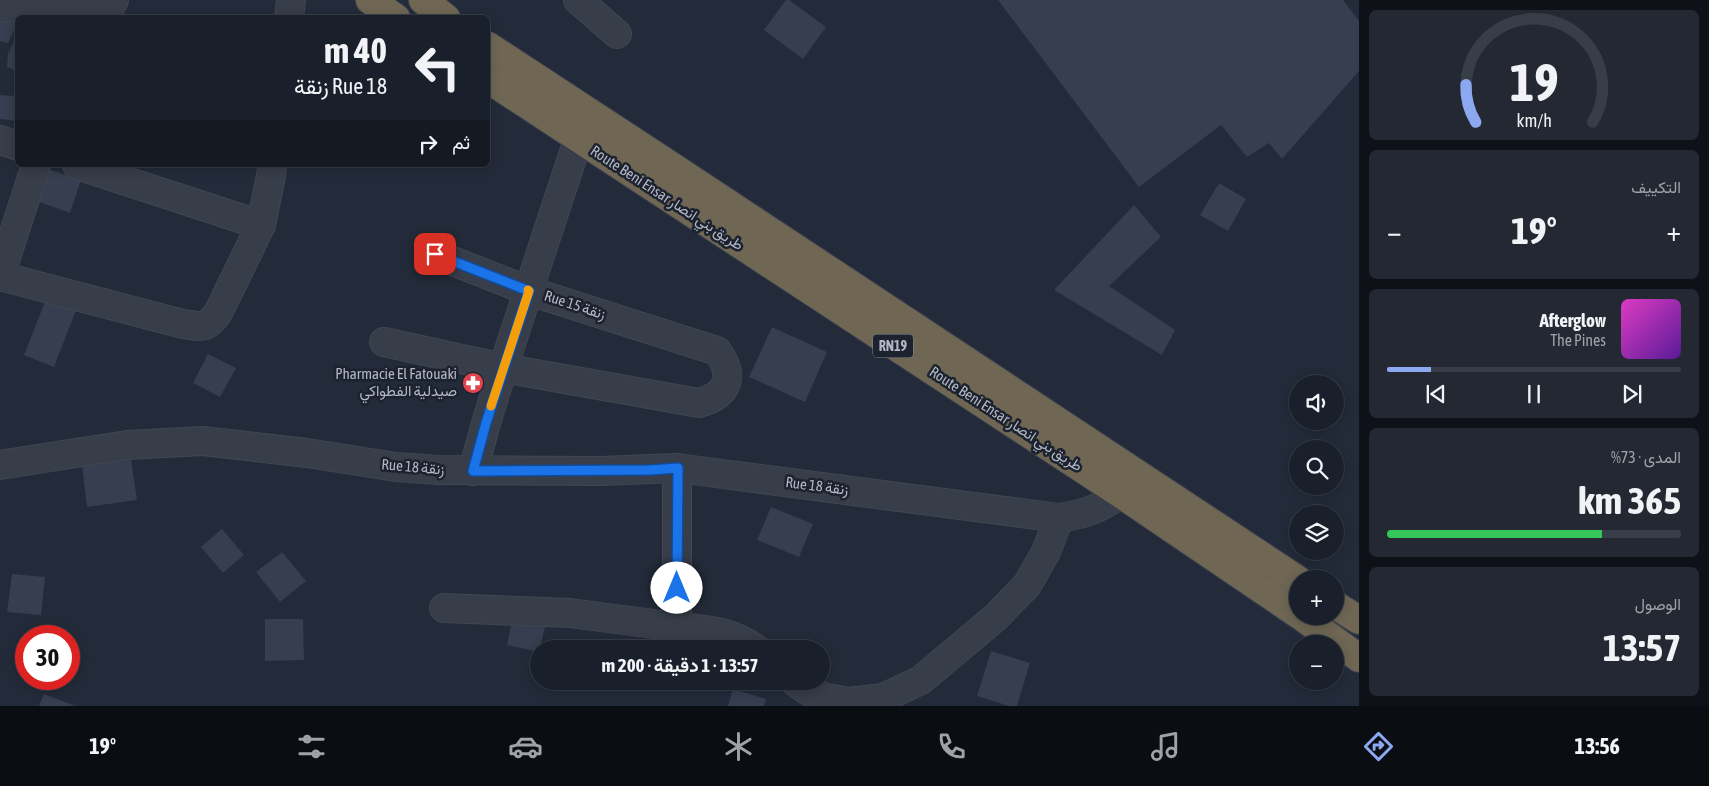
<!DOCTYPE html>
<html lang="ar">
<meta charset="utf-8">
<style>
body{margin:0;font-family:"Asap Condensed",Vazirmatn,sans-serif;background:#232833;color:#f1f3f6;direction:rtl;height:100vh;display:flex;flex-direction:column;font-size:19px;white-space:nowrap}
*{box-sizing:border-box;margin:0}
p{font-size:16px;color:#9fa3a9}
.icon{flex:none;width:28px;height:28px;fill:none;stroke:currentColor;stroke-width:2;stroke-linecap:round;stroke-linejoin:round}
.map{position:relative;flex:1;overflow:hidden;direction:ltr}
.details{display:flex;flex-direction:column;gap:10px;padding:10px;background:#0e1218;width:350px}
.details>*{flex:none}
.banner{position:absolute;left:15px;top:15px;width:475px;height:152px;border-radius:8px;box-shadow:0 2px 12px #0003,0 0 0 1px #383e47;direction:rtl;background:#1a202b;color:#f1f3f6;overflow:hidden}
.controls{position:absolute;left:1289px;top:375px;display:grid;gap:10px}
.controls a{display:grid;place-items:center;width:55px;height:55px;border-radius:50%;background:#1a202b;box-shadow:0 2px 12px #0003,0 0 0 1px #383e47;font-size:25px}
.speed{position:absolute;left:15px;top:625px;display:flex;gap:10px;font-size:25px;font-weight:700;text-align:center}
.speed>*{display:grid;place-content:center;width:65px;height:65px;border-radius:50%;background:#1a202b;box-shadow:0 2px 12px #0003,0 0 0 1px #383e47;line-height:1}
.speed .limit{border:8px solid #d22;background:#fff;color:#111}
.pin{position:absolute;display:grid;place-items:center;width:42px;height:42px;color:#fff;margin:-21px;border-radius:10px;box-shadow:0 2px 8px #0006}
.me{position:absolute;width:55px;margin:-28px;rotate:0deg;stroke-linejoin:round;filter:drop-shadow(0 0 4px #0008)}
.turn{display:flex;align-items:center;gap:18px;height:105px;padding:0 20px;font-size:22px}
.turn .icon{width:65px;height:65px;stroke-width:2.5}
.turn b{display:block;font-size:35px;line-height:42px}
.then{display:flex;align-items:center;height:48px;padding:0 20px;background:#0003;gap:10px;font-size:19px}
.big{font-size:38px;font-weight:700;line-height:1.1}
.details .tile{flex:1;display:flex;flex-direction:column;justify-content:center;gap:8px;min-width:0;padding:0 18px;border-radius:8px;background:#232833}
.details .dial{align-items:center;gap:0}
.dial svg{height:130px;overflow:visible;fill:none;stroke:#383e47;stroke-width:7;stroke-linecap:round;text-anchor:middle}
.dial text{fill:#f1f3f6;stroke:none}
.song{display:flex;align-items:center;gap:15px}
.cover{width:60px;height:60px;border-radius:8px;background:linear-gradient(135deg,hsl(310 70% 55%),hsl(270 70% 35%))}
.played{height:5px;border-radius:2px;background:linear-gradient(90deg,#8ca8f0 15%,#383e47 15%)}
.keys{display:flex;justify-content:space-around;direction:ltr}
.heat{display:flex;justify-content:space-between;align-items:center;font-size:28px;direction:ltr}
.charge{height:8px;border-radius:4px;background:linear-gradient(90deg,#34c759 73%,#383e47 0)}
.trip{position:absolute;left:530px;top:640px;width:300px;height:50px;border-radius:25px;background:#1a202b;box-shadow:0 2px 12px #0003,0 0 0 1px #383e47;font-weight:700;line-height:50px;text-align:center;direction:rtl}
.menu{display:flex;height:80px;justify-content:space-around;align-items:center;background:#0a0d11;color:#9fa3a9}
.menu .icon{width:35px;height:35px}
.menu .selected{color:#8ca8f0}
.menu b{font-size:22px;color:#f1f3f6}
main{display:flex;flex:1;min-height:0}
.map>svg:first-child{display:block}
</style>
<main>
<section class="details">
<div class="tile dial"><svg viewBox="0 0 100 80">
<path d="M14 69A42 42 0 1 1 86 69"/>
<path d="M14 69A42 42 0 0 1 8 46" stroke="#8ca8f0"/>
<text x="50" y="56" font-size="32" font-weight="700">19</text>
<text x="50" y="72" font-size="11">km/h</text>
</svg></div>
<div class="tile"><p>التكييف</p>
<div class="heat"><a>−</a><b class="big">19°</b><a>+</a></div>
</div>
<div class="tile">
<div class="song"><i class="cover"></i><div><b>Afterglow</b><p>The Pines</p></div></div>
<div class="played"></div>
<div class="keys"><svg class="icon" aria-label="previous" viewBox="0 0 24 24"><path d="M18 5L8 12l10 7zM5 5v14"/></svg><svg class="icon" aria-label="pause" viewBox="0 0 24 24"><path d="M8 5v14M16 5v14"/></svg><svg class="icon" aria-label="next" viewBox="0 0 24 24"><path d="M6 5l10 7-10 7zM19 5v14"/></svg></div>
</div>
<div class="tile"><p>المدى · 73%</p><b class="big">365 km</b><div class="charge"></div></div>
<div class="tile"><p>الوصول</p><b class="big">13:57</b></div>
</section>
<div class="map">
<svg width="1359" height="706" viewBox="0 0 1359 706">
<rect width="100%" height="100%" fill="#232a39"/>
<g fill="#363e4f">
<path d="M786 0H789L826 27 803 59 764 30Z"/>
<path d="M998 0H1343L1359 21V71L1282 159 1269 143 1247 157 1221 125 1139 187Z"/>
<path d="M0 12 18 17V21L8 43 0 41Z"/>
<path d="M18 33V71L7 67 8 54Z"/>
<path d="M18 85V121L0 119V95L13 96Z"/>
<path d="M42 167 81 180 70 213 31 199Z"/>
<path d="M1219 183 1246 199 1228 231 1200 215Z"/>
<path d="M1134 205 1161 237 1109 286 1175 330 1162 355 1054 290Z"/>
<path d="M48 294 78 305 54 367 24 355Z"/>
<path d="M772 327 827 352 805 402 749 377Z"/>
<path d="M208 354 236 368 220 397 193 383Z"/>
<path d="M131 459 137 500 87 507 82 465Z"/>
<path d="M771 507 813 524 799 557 757 540Z"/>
<path d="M222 529 244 555 223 573 201 547Z"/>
<path d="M282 552 306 581 280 602 256 572Z"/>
<path d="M12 574 45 577 41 615 7 612Z"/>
<path d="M513 616 546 623 539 652 507 645Z"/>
<path d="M265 619H303L304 660 265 661Z"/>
<path d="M991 651 1030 663 1017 706H1009L977 696Z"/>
<path d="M733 689 766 699 764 706H728Z"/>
<path d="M44 694 75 706H39Z"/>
</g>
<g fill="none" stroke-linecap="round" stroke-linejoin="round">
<g stroke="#404652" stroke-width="30">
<g id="minor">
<path d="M578 0 617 34"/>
<path d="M0 8 90 0"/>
<path d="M105 18 114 0"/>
<path d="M289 18 291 0"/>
<path d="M0 140 18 146"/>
<path d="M77 165 261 225"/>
<path d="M0 276 183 324C203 327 206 329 218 313L261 225 271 176 272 165"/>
<path d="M0 276 36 165"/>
<path d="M384 342 503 368 699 403C729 395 735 375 717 351L529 291 435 254"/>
<path d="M0 465 127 445 203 441 307 453 396 467 438 470 601 471 677 468 1059 518C1086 514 1098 509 1121 494"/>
<path d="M473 471 486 423 503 368 578 140"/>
<path d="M444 608 570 613 677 627V468"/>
<path d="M677 627C708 630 729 630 756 649"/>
<path d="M794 681 808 691 827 698 848 702 883 698 921 680 996 617 1027 585 1046 552 1059 518"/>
</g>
</g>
<g stroke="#3f4451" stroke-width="30">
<g id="highway">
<path d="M370 0 396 18"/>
<path d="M423 0 446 18"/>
<path d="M488 46C759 222 1026 403 1298 580"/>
<path d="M488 79 1121 494 1298 614"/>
<path d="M1335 605 1359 620"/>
<path d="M1301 616 1359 658"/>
</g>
</g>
<use href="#minor" stroke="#373d49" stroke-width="28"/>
<use href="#highway" stroke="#6f6754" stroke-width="28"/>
</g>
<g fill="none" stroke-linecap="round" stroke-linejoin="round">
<g stroke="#114b97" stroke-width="12">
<path id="route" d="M435 254 529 291 486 423 473 471 650 470 678 468 677 588"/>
</g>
<use href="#route" stroke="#1a73e8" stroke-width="9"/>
<path stroke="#f59e0b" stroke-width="9" d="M491 406 529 291 528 290"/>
</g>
<defs>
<g id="pharmacy-disc" transform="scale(1.125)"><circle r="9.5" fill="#e0444e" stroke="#1c222e"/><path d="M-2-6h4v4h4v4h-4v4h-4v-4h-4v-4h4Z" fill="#fff"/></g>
</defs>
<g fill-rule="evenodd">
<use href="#pharmacy-disc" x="473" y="383"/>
</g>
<g text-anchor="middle" stroke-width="5" stroke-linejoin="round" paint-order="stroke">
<rect fill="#1c222e" stroke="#858a98" stroke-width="1" x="873" y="334.5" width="40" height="23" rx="4"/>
<g font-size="14" font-weight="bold" fill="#b2b7c5">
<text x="893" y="351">RN19</text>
</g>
<g font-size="15" fill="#b2b7c5" stroke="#1c222e">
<text transform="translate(667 198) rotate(33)" y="5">Route Beni Ensar طريق بني انصار</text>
<text transform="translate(575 305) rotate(18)" y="5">Rue 15 زنقة</text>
<text transform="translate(1006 419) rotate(33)" y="5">Route Beni Ensar طريق بني انصار</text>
<text transform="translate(413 467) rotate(5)" y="5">Rue 18 زنقة</text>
<text transform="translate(817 486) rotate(7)" y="5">Rue 18 زنقة</text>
</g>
<g font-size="15" fill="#b2b7c5" stroke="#1c222e" text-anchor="end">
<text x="457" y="379">Pharmacie El Fatouaki<tspan x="457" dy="17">صيدلية الفطواكي</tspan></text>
</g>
</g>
</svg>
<div class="controls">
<a><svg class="icon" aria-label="sound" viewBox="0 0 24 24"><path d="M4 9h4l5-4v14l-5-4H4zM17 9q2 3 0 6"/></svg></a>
<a><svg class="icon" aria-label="search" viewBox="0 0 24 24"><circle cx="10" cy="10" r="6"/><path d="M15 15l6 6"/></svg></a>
<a><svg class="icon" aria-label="layers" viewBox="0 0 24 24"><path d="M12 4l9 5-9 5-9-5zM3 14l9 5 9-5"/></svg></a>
<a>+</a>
<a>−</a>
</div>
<div class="speed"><div class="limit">30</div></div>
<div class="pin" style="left:435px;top:254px;background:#d93025"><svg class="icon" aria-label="arrive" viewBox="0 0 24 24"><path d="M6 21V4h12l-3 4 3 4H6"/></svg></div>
<svg class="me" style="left:677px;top:588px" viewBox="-20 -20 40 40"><circle r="19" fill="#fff"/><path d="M0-13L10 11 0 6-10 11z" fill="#1a73e8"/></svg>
<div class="trip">13:57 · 1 دقيقة · 200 m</div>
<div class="banner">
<div class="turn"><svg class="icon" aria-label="left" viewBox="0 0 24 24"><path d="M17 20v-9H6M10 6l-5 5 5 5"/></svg><div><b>40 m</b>Rue 18 زنقة</div></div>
<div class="then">ثم<svg class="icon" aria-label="right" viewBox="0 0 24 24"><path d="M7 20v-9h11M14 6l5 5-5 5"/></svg></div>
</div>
</div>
</main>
<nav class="menu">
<b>13:56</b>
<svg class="icon selected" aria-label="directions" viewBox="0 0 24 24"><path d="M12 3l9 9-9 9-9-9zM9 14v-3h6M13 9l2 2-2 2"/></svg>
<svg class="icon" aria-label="music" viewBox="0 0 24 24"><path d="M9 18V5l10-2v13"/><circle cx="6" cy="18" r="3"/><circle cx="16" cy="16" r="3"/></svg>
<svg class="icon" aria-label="phone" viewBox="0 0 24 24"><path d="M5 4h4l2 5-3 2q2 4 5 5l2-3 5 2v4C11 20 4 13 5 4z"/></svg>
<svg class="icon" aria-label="climate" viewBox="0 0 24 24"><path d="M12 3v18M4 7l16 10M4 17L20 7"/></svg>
<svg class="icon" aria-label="car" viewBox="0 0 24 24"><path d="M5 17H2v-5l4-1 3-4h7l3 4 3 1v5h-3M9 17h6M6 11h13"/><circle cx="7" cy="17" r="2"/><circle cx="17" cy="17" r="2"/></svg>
<svg class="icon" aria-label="filters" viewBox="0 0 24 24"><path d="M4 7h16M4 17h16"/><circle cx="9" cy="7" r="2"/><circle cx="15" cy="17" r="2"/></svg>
<b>19°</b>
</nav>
